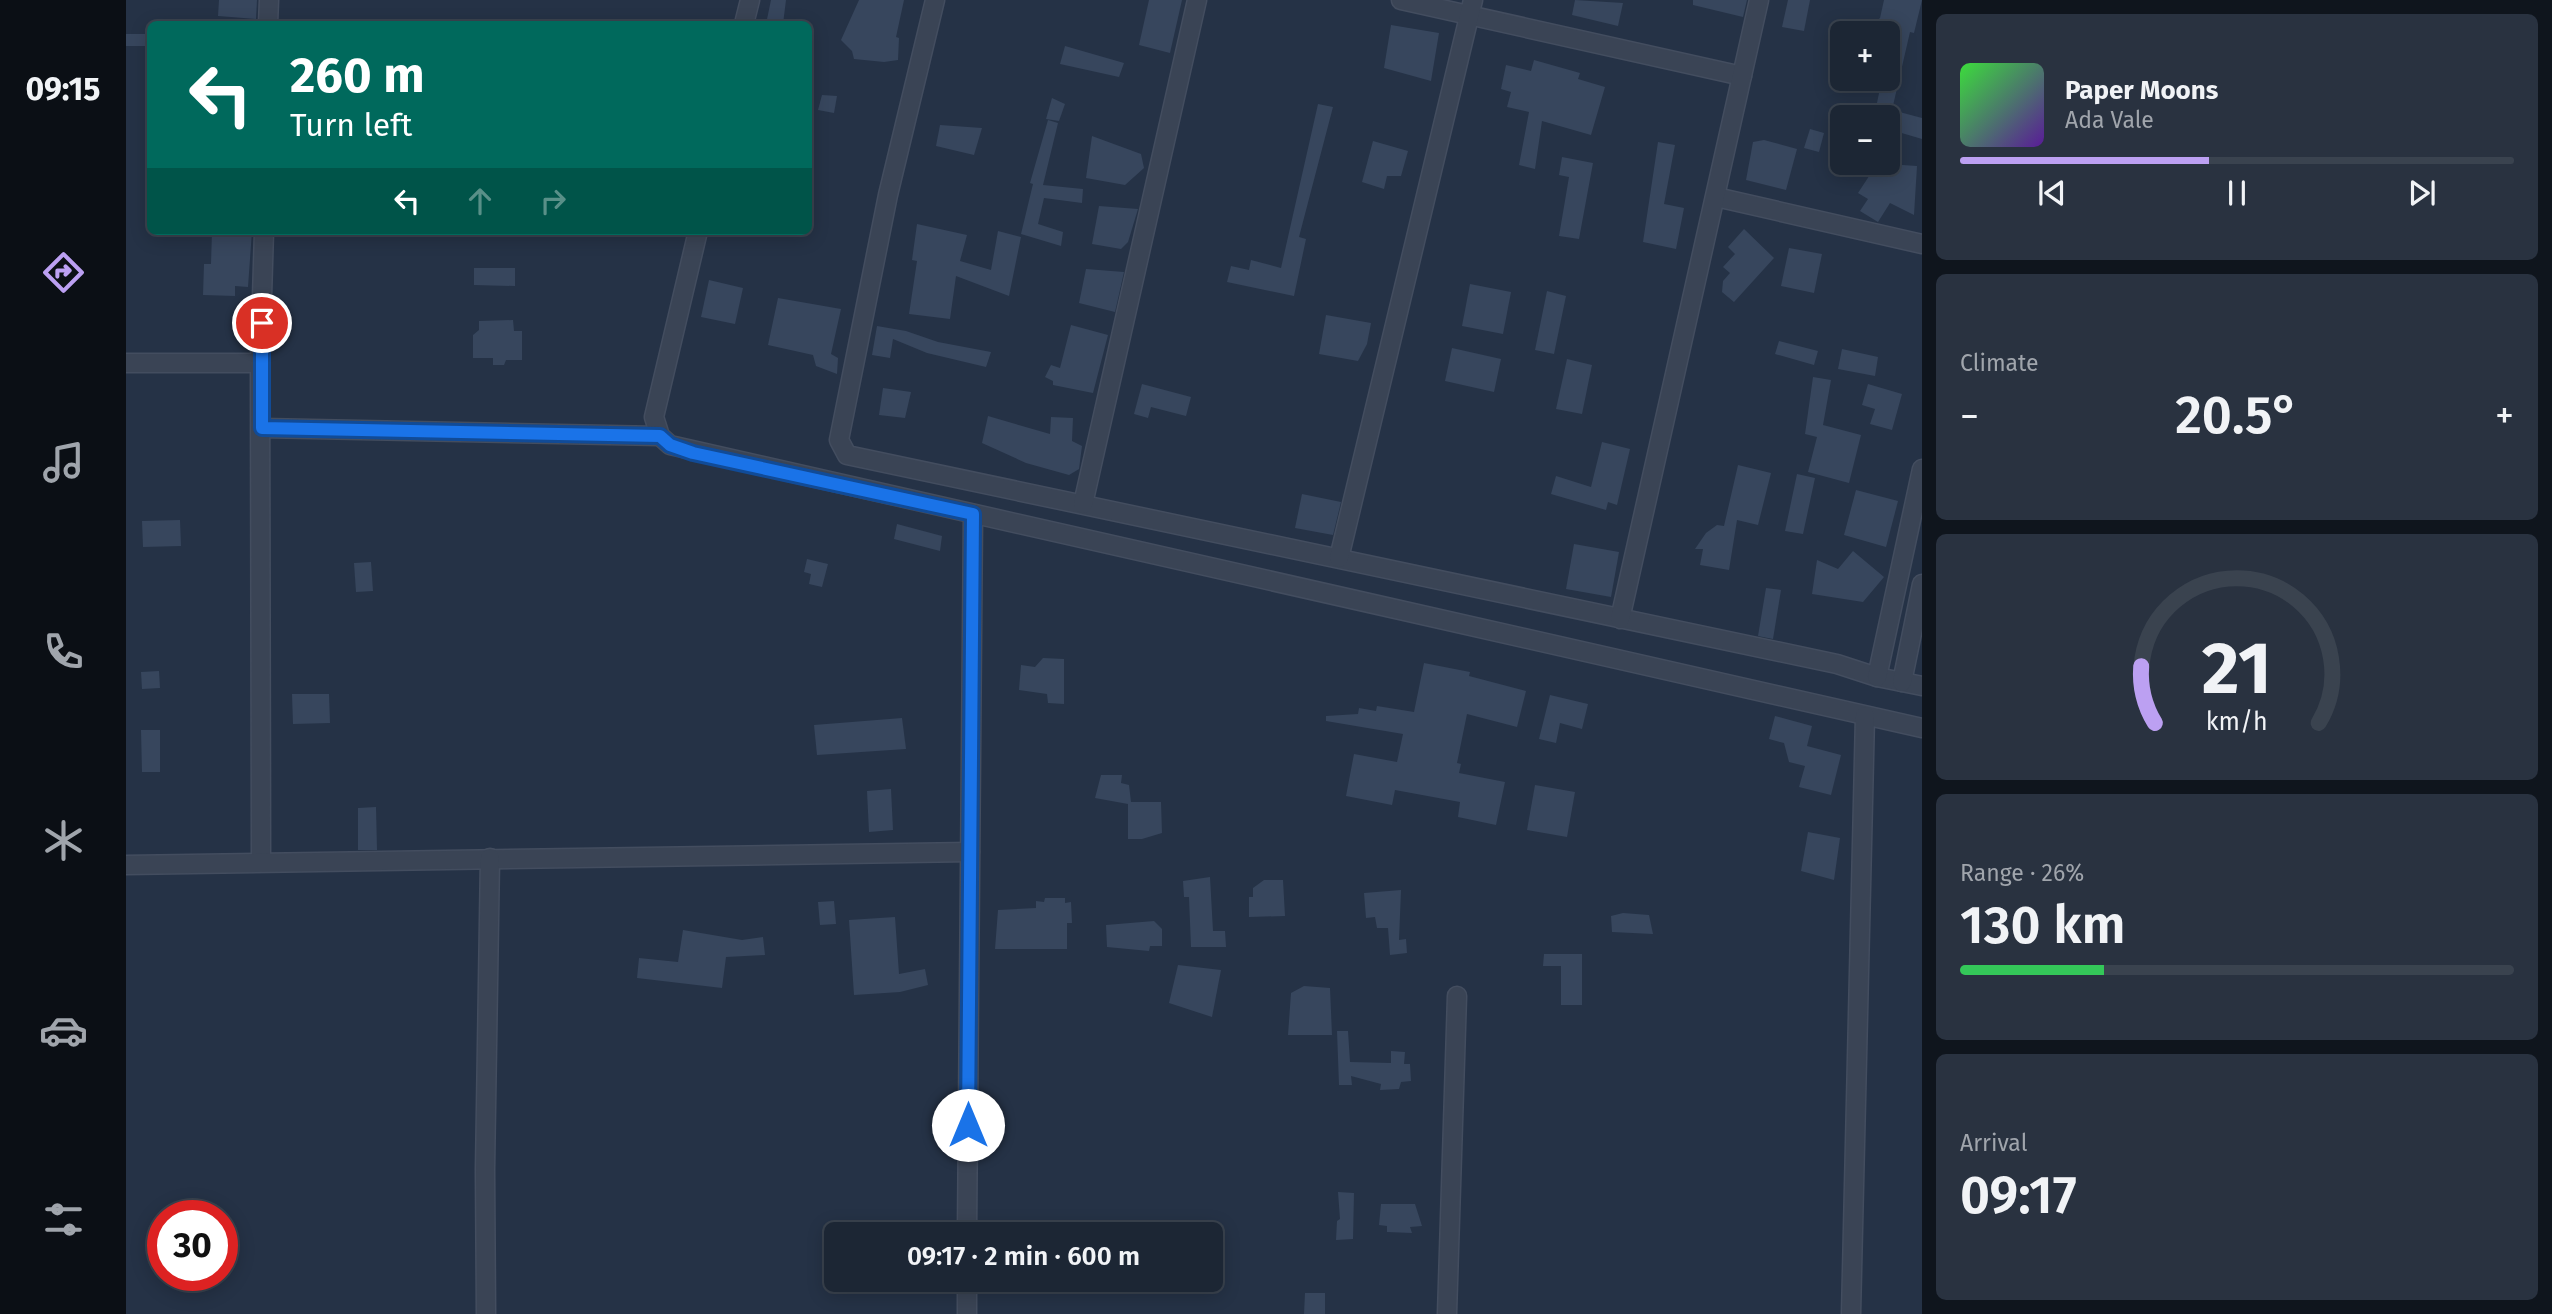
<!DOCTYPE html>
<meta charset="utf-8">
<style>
body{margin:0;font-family:"Fira Sans",sans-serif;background:#293240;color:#f1f3f6;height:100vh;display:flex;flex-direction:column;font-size:26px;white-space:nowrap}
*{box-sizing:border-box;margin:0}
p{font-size:23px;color:#a0a5ac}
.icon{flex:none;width:38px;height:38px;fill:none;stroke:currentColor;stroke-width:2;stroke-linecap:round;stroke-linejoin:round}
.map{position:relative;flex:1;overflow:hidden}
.drawer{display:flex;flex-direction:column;gap:14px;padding:14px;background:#0f151d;width:630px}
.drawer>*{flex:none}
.banner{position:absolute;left:21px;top:21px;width:665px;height:214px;border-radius:10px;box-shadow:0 4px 18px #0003,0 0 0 2px #3a434f;background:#00695c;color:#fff;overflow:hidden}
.buttons{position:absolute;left:1704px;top:21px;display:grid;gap:14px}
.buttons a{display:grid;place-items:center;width:70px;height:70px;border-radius:10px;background:#1c2634;box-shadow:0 4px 18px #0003,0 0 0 2px #3a434f;font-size:35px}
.speed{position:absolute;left:21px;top:1200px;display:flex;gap:14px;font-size:35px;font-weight:700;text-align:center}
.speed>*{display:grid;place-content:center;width:91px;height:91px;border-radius:50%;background:#1c2634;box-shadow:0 4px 18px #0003,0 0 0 2px #3a434f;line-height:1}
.speed .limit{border:10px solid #d22;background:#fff;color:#111}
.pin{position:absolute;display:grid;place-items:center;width:60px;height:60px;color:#fff;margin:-30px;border:4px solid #fff;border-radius:50%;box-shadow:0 2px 7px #0007}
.me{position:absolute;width:77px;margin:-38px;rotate:0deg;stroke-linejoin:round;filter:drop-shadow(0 0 5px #0008)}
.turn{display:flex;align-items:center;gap:24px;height:147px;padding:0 28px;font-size:32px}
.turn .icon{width:91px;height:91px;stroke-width:2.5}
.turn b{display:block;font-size:49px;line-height:60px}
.lanes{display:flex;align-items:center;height:66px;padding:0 28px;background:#0003;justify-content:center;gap:35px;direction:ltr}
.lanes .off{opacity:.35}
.big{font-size:52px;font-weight:600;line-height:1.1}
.drawer .widget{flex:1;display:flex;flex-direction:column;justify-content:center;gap:10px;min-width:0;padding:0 24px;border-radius:10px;background:#293240}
.drawer .dial{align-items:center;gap:0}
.dial svg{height:182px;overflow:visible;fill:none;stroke:#3a434f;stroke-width:7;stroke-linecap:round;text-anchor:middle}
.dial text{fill:#f1f3f6;stroke:none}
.song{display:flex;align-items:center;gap:21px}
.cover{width:84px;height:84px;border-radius:10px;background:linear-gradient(135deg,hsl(120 70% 55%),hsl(270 70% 35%))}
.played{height:7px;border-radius:4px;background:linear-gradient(90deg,#bca0f2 45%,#3a434f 45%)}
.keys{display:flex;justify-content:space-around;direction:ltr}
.heat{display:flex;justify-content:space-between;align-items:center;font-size:38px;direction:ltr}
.charge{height:10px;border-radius:5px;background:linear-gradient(90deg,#34c759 26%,#3a434f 0)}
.trip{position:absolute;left:698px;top:1222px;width:399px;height:70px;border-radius:10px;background:#1c2634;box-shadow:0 4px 18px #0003,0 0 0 2px #3a434f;font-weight:600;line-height:70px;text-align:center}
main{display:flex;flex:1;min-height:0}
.dock{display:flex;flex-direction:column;width:126px;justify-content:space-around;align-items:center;background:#0b0f15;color:#a0a5ac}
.dock .icon{width:49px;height:49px}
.dock .current{color:#bca0f2}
.dock b{font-size:32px;color:#f1f3f6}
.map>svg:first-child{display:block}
</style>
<main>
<nav class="dock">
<b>09:15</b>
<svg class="icon current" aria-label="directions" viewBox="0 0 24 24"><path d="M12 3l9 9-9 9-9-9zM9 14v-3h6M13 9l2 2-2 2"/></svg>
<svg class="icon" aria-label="music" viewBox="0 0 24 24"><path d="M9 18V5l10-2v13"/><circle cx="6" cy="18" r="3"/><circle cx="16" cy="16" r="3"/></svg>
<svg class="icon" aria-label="phone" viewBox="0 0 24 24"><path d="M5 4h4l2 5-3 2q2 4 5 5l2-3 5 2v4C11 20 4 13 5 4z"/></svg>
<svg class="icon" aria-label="climate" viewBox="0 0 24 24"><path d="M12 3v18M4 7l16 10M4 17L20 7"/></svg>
<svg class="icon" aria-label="car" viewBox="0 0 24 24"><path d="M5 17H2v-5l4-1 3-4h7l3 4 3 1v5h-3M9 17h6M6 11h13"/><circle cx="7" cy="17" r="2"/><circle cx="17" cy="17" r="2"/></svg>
<svg class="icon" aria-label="filters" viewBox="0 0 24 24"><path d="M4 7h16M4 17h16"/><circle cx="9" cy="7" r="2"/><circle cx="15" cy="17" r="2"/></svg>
</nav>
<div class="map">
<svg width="1796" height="1314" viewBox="0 0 1796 1314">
<rect width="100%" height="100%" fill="#253246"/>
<g fill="#37465d">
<path d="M93 0H131L130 19 92 16Z"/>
<path d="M645 0H660L657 24H640Z"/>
<path d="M733 0H778L770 37 773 38 772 60 758 62 728 59 726 51 715 40Z"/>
<path d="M1023 0H1056L1044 53 1013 45Z"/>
<path d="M1449 0 1497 3 1492 26 1446 15Z"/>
<path d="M1567 0H1621L1617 17 1567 5Z"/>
<path d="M1662 0H1684L1678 31 1656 27Z"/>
<path d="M1758 0H1796L1788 33 1784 32 1766 110 1796 118V139L1762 129V117H1748L1756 79H1762V33H1737L1754 18Z"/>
<path d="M1265 25 1313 33 1305 81 1258 68Z"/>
<rect x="0" y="34" width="24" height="12"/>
<path d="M939 46 998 63 993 77 934 64Z"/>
<path d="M1408 60 1454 73 1452 79 1479 87 1465 135 1416 121 1409 169 1393 165 1403 112 1381 107 1385 92 1375 89 1380 65 1405 71Z"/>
<path d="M696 95 711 96 708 113 692 110Z"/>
<path d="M926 98 939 104 933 121 920 119Z"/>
<path d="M1192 104 1207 107 1173 237 1180 239 1168 296 1101 282 1105 266 1123 270 1125 260 1155 268Z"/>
<path d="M922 120 932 123 917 185 957 189 956 203 918 198 912 224 937 232 935 246 895 234 907 184 904 183Z"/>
<path d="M814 125 856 128 848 155 810 146Z"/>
<path d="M1684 129 1698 133 1693 152 1678 148Z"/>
<path d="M966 136 1015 154 1018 168 999 185 960 178Z"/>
<path d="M1638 140 1671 149 1660 190 1620 180 1627 142Z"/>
<path d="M1247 141 1282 151 1275 176H1261L1258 189 1236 182Z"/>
<path d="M1532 142 1549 145 1538 204 1558 208 1550 249 1517 242Z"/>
<path d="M1436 157 1467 163 1453 239 1433 236 1443 177 1433 175Z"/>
<path d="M1751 164 1762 171V164L1791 166 1788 215 1764 203 1752 222 1734 211 1742 199 1732 193Z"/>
<path d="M973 206 1012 209 1002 242 995 249 966 244Z"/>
<path d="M791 224 841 235 834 261 865 270 872 231 895 237 883 296 830 276 824 319 783 314 791 261 786 260Z"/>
<path d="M1618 229 1648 258 1608 302 1596 292 1597 281 1604 273 1597 267 1609 254 1602 247Z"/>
<path d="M86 231H126L122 287 109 286V296L77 295 78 264H85Z"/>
<path d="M1663 248 1696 254 1688 293 1655 286Z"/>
<path d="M348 268H389V286L348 285Z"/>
<path d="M960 269 998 272 989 312 953 303Z"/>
<path d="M583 280 617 288 609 324 575 317Z"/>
<path d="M1344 284 1385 292 1377 334 1336 326Z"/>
<path d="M1421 291 1440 296 1428 354 1409 350Z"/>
<path d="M652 298 715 309 705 354 712 358 711 374 690 366 687 355 642 345Z"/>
<path d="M1200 315 1245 323 1241 344 1232 361 1193 354Z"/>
<path d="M387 320 388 331H396V360H380L378 365H367V358H347V335L353 330V321Z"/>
<path d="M945 325 982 335 967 393 927 385V381L919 377 925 365 934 368Z"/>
<path d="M751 326 780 331 812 342 865 352 860 367 801 353 767 339 764 358 746 355Z"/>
<path d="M1653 341 1692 351 1688 365 1649 354Z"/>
<path d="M1326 348 1375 359 1368 392 1319 381Z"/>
<path d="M1716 349 1752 357 1749 376 1712 369Z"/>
<path d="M1441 359 1466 365 1456 414 1430 409Z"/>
<path d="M1687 377 1705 380 1697 425 1735 435 1723 483 1682 472 1691 437 1679 434Z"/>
<path d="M1016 384 1065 397 1060 416 1025 407 1022 418 1008 414Z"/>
<path d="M1742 384 1776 394 1766 430 1744 424 1749 409 1736 405Z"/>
<path d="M757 388 785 392 779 418 753 415Z"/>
<path d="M862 416 924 434 925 417 947 418 946 441 956 446 953 469 943 475 900 463 856 443Z"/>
<path d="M1476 442 1504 449 1491 505 1482 502 1480 510 1425 494 1430 476 1465 487Z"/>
<path d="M1612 465 1645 473 1632 525 1611 520 1603 570 1574 565 1577 549H1569L1580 533 1591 525 1598 526Z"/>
<path d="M1671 474 1689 478 1677 534 1659 531Z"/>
<path d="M1730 490 1772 501 1760 547 1718 535Z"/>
<path d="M1176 494 1215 502 1207 535 1169 528Z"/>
<path d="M54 520 55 546 17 547 16 521Z"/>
<path d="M771 524 816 536 814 551 768 539Z"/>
<path d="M1448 544 1493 552 1485 597 1440 589Z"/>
<path d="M1727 551 1758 577 1737 602 1686 594 1691 560 1712 569Z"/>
<path d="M681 559 702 564 696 587 683 584 685 574 678 572Z"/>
<path d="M245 562 247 591 230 592 228 563Z"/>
<path d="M1640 588 1655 590 1647 639 1632 636Z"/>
<path d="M917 658 938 659V704L922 703 921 694 893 690 895 665 909 667Z"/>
<path d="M1298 663 1344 672 1343 676 1400 691 1391 727 1341 714 1331 763 1335 764 1333 773 1379 782 1370 825 1332 817 1334 802 1269 790 1266 805 1220 796 1228 754 1271 762 1277 734 1200 721V716L1232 714 1233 708 1250 711 1251 706 1288 712Z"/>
<path d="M33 671 34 688 16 689 15 672Z"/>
<path d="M166 694H203L204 723 167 724Z"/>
<path d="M1424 695 1462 704 1456 729 1434 723 1430 743 1413 739Z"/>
<path d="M1649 716 1686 726 1681 746 1715 755 1705 795 1673 787 1679 766 1663 762 1658 743 1643 739Z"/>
<path d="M776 718 780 749 691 755 688 725Z"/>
<path d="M15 730H34V772H16Z"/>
<path d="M975 775H996L995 783 1003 785 1005 802H1035L1036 833 1016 839H1002V804L969 798Z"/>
<path d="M1409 785 1449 792 1441 837 1401 830Z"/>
<path d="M765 789 767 830 743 832 741 791Z"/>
<path d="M250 807 251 850H232V808Z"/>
<path d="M1682 832 1714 838 1708 880 1675 871Z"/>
<path d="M1084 877 1087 931H1099L1100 947H1065L1063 897H1058L1057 881Z"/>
<path d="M1138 880H1157L1159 916 1123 917V897H1127V888Z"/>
<path d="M1275 890 1273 940 1280 939 1281 953 1264 955 1262 928H1251L1249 917 1240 918 1238 893Z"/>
<path d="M919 898H939V903L945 902 946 923H941V949H869L872 910 910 908V901L918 902Z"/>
<path d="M708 901 710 924 694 925 692 902Z"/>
<path d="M1497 913 1523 915 1527 934 1486 932 1485 916Z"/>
<path d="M769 917 773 974 799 969 802 985 774 992 728 995 723 920Z"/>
<path d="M1028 921 1036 929V946H1024L1023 951 981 947 980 925Z"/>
<path d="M557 930 616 940 637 937 639 955 600 957 596 988 511 978 513 958 552 962Z"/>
<path d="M1418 954H1456V1005H1435V966H1417Z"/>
<path d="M1052 965 1095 970 1086 1017 1043 1003Z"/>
<path d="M1178 986 1204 988 1206 1035H1162L1165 993Z"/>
<path d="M1211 1031H1222L1224 1062 1265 1063V1051L1279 1052 1278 1064H1284L1285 1081 1275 1082 1273 1089 1254 1090 1255 1084 1225 1076 1226 1085H1213Z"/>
<path d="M1212 1192 1228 1193 1227 1239 1210 1240 1211 1221 1214 1219Z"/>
<path d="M1255 1204H1289L1296 1226 1284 1227 1286 1233 1261 1232V1226L1253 1225Z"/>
<path d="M1179 1293H1199V1314H1178Z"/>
</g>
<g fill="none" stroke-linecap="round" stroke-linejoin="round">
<g stroke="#434d5f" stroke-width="21">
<g id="street">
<path d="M809 0 762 195 713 440 721 455 1711 664 1751 677 1796 686"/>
<path d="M1275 0 1616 76"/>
<path d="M142 24 143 0"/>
<path d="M618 24 624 0"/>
<path d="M1590 197 1796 244"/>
<path d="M572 231 528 417 534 436 544 445 1796 728"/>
<path d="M0 363H134"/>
<path d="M136 428 534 436"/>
<path d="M957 504 1071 0"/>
<path d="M1213 558 1347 0"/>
<path d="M1494 619 1633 0"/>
<path d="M1751 677 1796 469"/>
<path d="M1776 682 1796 584"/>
<path d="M135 862 134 363 138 231"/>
<path d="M0 865 844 852"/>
<path d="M841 1234 847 514"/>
<path d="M360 1314 359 1170 364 858"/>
<path d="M841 1314V1279"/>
<path d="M1321 1314 1331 996"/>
<path d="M1725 1314 1739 716"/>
</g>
</g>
<use href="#street" stroke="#3a4455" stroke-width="18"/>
</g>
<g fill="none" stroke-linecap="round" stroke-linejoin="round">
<g stroke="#114b97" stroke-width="18">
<path id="route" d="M136 323V428L534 436 544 445 567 453 847 514 842 1125"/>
</g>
<use href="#route" stroke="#1a73e8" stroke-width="12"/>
</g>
</svg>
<div class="buttons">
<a>+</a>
<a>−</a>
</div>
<div class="speed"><div class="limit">30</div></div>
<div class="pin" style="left:136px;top:323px;background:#d93025"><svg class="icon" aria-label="arrive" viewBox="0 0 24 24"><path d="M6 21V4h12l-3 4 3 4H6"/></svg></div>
<svg class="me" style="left:842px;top:1125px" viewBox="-20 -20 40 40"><circle r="19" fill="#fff"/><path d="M0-13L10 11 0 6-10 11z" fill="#1a73e8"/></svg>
<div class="trip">09:17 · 2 min · 600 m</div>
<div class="banner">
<div class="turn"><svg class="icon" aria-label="left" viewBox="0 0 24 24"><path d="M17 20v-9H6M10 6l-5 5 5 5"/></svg><div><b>260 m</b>Turn left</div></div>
<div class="lanes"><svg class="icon" aria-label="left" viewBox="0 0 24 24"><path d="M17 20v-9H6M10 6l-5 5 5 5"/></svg><svg class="icon off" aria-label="ahead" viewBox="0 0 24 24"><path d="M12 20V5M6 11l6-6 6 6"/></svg><svg class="icon off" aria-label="right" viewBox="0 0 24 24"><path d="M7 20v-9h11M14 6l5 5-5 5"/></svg></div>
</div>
</div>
<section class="drawer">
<div class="widget">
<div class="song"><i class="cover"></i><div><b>Paper Moons</b><p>Ada Vale</p></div></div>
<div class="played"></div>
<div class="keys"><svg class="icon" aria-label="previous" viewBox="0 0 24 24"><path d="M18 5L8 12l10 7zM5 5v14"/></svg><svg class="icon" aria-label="pause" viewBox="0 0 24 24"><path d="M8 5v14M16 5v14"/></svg><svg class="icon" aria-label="next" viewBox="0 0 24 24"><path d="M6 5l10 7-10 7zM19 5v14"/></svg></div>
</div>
<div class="widget"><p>Climate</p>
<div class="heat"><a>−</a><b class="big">20.5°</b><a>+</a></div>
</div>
<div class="widget dial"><svg viewBox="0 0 100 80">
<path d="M14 69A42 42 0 1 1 86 69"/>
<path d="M14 69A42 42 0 0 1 8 44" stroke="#bca0f2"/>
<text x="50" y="56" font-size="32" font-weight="700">21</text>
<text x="50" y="72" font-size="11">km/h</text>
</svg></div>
<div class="widget"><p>Range · 26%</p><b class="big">130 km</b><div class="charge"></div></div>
<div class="widget"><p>Arrival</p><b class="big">09:17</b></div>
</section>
</main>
